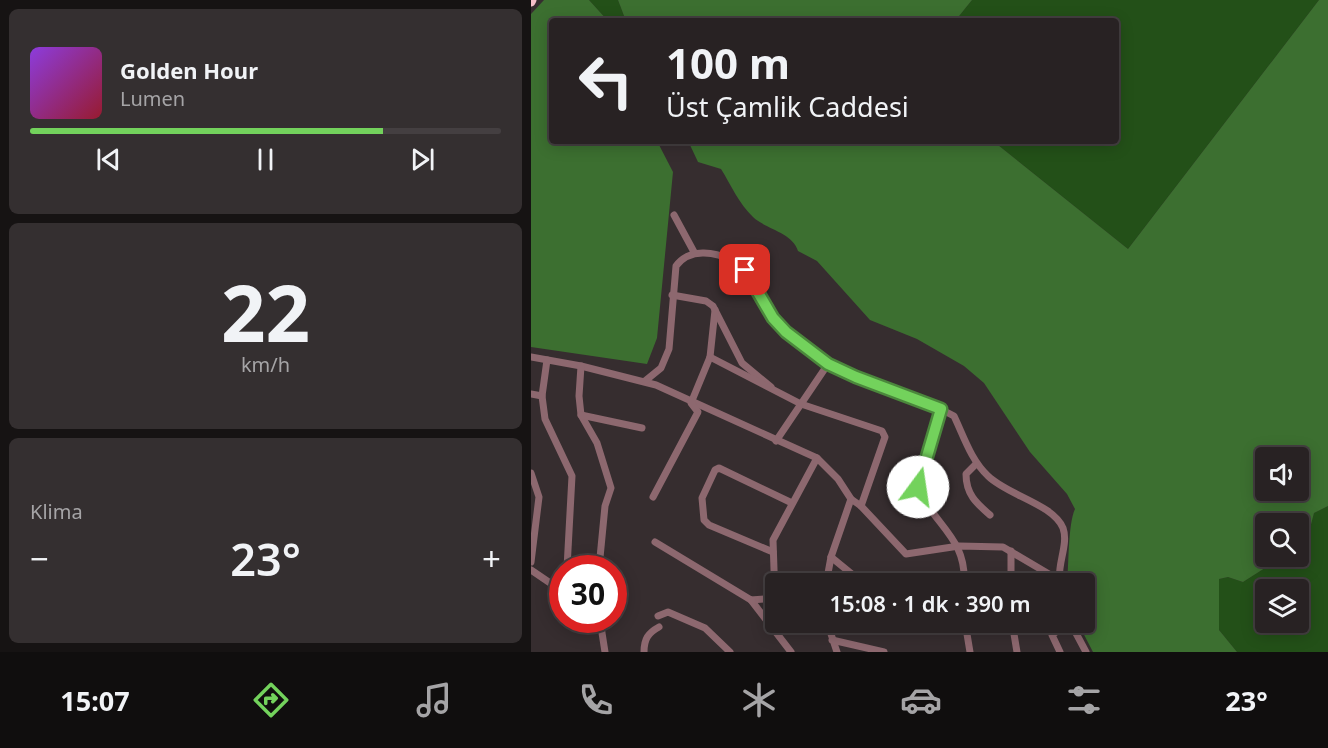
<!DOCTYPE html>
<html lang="tr">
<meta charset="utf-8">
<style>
body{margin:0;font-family:"Noto Sans",sans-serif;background:#342f30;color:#f1f3f6;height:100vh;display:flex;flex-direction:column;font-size:22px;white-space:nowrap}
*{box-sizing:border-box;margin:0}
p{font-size:20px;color:#a5a4a6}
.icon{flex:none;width:33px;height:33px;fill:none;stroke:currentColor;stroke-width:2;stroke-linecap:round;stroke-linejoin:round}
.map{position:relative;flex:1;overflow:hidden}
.drawer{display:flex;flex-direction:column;gap:9px;padding:9px;background:#161313;width:531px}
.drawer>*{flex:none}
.hud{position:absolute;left:18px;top:18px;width:570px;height:126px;border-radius:6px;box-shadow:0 3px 15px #0003,0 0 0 2px #443f41;background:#282223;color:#f1f3f6;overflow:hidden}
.buttons{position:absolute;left:724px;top:447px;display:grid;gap:12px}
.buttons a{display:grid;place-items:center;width:54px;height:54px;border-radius:6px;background:#282223;box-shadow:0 3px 15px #0003,0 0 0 2px #443f41;font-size:30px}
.speed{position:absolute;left:18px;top:555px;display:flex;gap:12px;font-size:30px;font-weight:700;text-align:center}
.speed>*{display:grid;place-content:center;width:78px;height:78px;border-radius:50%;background:#282223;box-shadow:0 3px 15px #0003,0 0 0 2px #443f41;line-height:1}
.speed .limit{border:9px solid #d22;background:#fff;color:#111}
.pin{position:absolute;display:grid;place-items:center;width:51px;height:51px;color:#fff;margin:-26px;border-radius:12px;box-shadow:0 3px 9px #0006}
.me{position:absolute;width:66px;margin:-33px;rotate:14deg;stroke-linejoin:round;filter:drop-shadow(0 0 4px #0008)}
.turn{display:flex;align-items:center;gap:21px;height:126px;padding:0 18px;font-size:27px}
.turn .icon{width:78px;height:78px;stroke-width:2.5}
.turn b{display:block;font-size:42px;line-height:51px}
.big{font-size:45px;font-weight:600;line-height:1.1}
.drawer .widget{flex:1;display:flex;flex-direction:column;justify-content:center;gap:9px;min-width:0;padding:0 21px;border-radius:9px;background:#342f30}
.drawer .dial{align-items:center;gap:0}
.dial b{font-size:78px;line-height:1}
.song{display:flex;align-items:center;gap:18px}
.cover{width:72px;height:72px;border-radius:9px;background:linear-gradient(135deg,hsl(270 70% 55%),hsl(350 70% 35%))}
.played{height:6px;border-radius:3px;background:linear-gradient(90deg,#73d25c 75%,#443f41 75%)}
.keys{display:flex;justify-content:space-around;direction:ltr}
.heat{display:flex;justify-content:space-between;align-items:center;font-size:33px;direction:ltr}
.trip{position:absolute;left:234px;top:573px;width:330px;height:60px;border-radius:6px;background:#282223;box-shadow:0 3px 15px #0003,0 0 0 2px #443f41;font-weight:600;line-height:60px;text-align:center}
.tab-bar{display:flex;height:96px;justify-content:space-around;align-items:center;background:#100e0e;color:#a5a4a6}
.tab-bar .icon{width:42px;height:42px}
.tab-bar .current{color:#73d25c}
.tab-bar b{font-size:27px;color:#f1f3f6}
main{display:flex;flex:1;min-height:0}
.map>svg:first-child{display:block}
</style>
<main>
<section class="drawer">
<div class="widget">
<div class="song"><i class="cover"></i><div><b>Golden Hour</b><p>Lumen</p></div></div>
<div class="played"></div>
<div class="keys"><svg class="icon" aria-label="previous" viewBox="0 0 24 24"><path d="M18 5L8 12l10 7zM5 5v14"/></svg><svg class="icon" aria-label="pause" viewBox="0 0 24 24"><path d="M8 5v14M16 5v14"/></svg><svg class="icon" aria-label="next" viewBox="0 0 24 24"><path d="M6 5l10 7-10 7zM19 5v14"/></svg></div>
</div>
<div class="widget dial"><b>22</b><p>km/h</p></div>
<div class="widget"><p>Klima</p>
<div class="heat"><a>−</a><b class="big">23°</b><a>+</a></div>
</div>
</section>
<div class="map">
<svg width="797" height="652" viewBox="0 0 797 652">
<rect width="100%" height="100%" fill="#362d2f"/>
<g fill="#235018" fill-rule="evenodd">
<path d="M58 0H87L95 21H77Z"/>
<path d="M441 0H788L597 249 462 141H585V21H424Z"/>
<path d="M797 506V652H706L688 630V579L697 577 712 582 751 557 768 556V546L776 540 783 513ZM735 590H768V622H735Z"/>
</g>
<g fill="#3c6f30" fill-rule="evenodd">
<path d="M13 0H58L77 21H21V141H126L142 172 126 338 116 364 0 347V14Z"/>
<path d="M87 0H441L424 21H95Z"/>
<path d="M788 0H797V506L783 513 776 540 768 546V524H735V556L751 557 712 582 697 577 688 579V630L706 652H562L547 623 554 622V584L536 583C538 564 537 524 544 509L536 494 499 452 453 383 433 366 386 339 339 320 286 261 267 251C261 232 236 230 222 217 208 204 200 185 190 169L167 162 159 145 137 141H462L597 249ZM735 458H768V490H735Z"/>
</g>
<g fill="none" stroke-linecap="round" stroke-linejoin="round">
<g stroke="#8d686f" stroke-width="7">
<path d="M143 215 163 252"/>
<path d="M141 295 175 301 182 306 211 363 240 387"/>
<path d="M0 357 50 366 125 385 286 458 307 479 320 499 330 506 375 554 428 546 472 547 528 580"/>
<path d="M179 357 270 404 351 431 354 437 330 506"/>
<path d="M16 360 11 396 14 419 41 476 36 568"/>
<path d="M50 366 48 396 50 415 66 443 80 488 74 506 68 568"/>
<path d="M114 381 130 368 138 349 145 266C158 248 184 251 202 261 230 276 232 313 256 333 277 350 300 367 325 378 357 391 392 399 423 416 433 437 440 460 457 476 476 495 522 504 532 528 538 545 525 566 529 584"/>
<path d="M0 394 11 396"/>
<path d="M410 409 387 487C402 525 436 537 433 584"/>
<path d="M50 415 111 428"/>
<path d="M245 441 297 364"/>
<path d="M445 464 435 474C435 494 445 503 459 515"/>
<path d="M0 473 8 497 0 562"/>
<path d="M122 497 167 412 160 403 179 357 184 310"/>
<path d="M124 542 220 600 244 598"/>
<path d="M480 551V584"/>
<path d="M242 552 178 525 173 520 171 498 184 470 188 468 261 503"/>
<path d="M300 557 333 584"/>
<path d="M0 570 25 587 32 585"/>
<path d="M295 584 300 557 320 499"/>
<path d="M244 598 242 540 286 458"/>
<path d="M220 600 260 652"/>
<path d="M127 616 137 612 174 628 199 652"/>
<path d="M69 620 74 652"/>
<path d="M296 622 306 652"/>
<path d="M434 622 439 652"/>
<path d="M481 622 486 652"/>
<path d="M301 640 353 652"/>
<path d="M113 652C113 639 117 633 128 627"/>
<path d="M529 652 521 635 539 622 555 652"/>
</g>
<path stroke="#f7bfc9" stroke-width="9" d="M0 2 1 0"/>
</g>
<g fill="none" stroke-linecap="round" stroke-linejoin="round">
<g stroke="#4b883c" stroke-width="15">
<path id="route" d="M214 270 242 318 255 332 297 364 325 377 410 409 387 487"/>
</g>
<use href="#route" stroke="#73d25c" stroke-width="10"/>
</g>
</svg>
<div class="buttons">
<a><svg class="icon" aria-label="sound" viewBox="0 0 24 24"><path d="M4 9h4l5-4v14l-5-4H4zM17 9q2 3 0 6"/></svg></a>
<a><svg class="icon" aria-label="search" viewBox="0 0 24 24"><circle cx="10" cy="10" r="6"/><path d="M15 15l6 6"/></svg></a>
<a><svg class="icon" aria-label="layers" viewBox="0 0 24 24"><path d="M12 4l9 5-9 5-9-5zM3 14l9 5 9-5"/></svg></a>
</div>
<div class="speed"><div class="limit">30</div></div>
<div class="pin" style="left:214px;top:270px;background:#d93025"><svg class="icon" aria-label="arrive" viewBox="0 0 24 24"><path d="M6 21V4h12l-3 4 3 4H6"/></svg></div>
<svg class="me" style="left:387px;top:487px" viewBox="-20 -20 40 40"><circle r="19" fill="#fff"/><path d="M0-13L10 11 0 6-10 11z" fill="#73d25c"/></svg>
<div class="trip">15:08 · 1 dk · 390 m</div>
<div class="hud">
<div class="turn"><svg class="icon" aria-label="left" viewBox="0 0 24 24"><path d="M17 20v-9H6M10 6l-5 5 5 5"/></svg><div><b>100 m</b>Üst Çamlik Caddesi</div></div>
</div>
</div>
</main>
<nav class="tab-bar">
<b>15:07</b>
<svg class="icon current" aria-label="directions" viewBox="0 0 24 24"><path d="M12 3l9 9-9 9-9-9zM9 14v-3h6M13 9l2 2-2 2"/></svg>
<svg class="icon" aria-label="music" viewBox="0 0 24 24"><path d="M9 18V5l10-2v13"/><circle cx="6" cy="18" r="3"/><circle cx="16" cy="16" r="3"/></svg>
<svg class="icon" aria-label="phone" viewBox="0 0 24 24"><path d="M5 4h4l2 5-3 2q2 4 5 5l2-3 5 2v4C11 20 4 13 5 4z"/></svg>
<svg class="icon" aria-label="climate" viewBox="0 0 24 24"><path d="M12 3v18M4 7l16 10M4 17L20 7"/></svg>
<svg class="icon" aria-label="car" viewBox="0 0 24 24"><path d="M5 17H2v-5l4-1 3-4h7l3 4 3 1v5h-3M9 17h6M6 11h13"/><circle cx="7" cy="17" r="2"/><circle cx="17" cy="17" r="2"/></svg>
<svg class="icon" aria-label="filters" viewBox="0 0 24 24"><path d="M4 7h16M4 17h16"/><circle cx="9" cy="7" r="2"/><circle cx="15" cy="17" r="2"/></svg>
<b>23°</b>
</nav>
